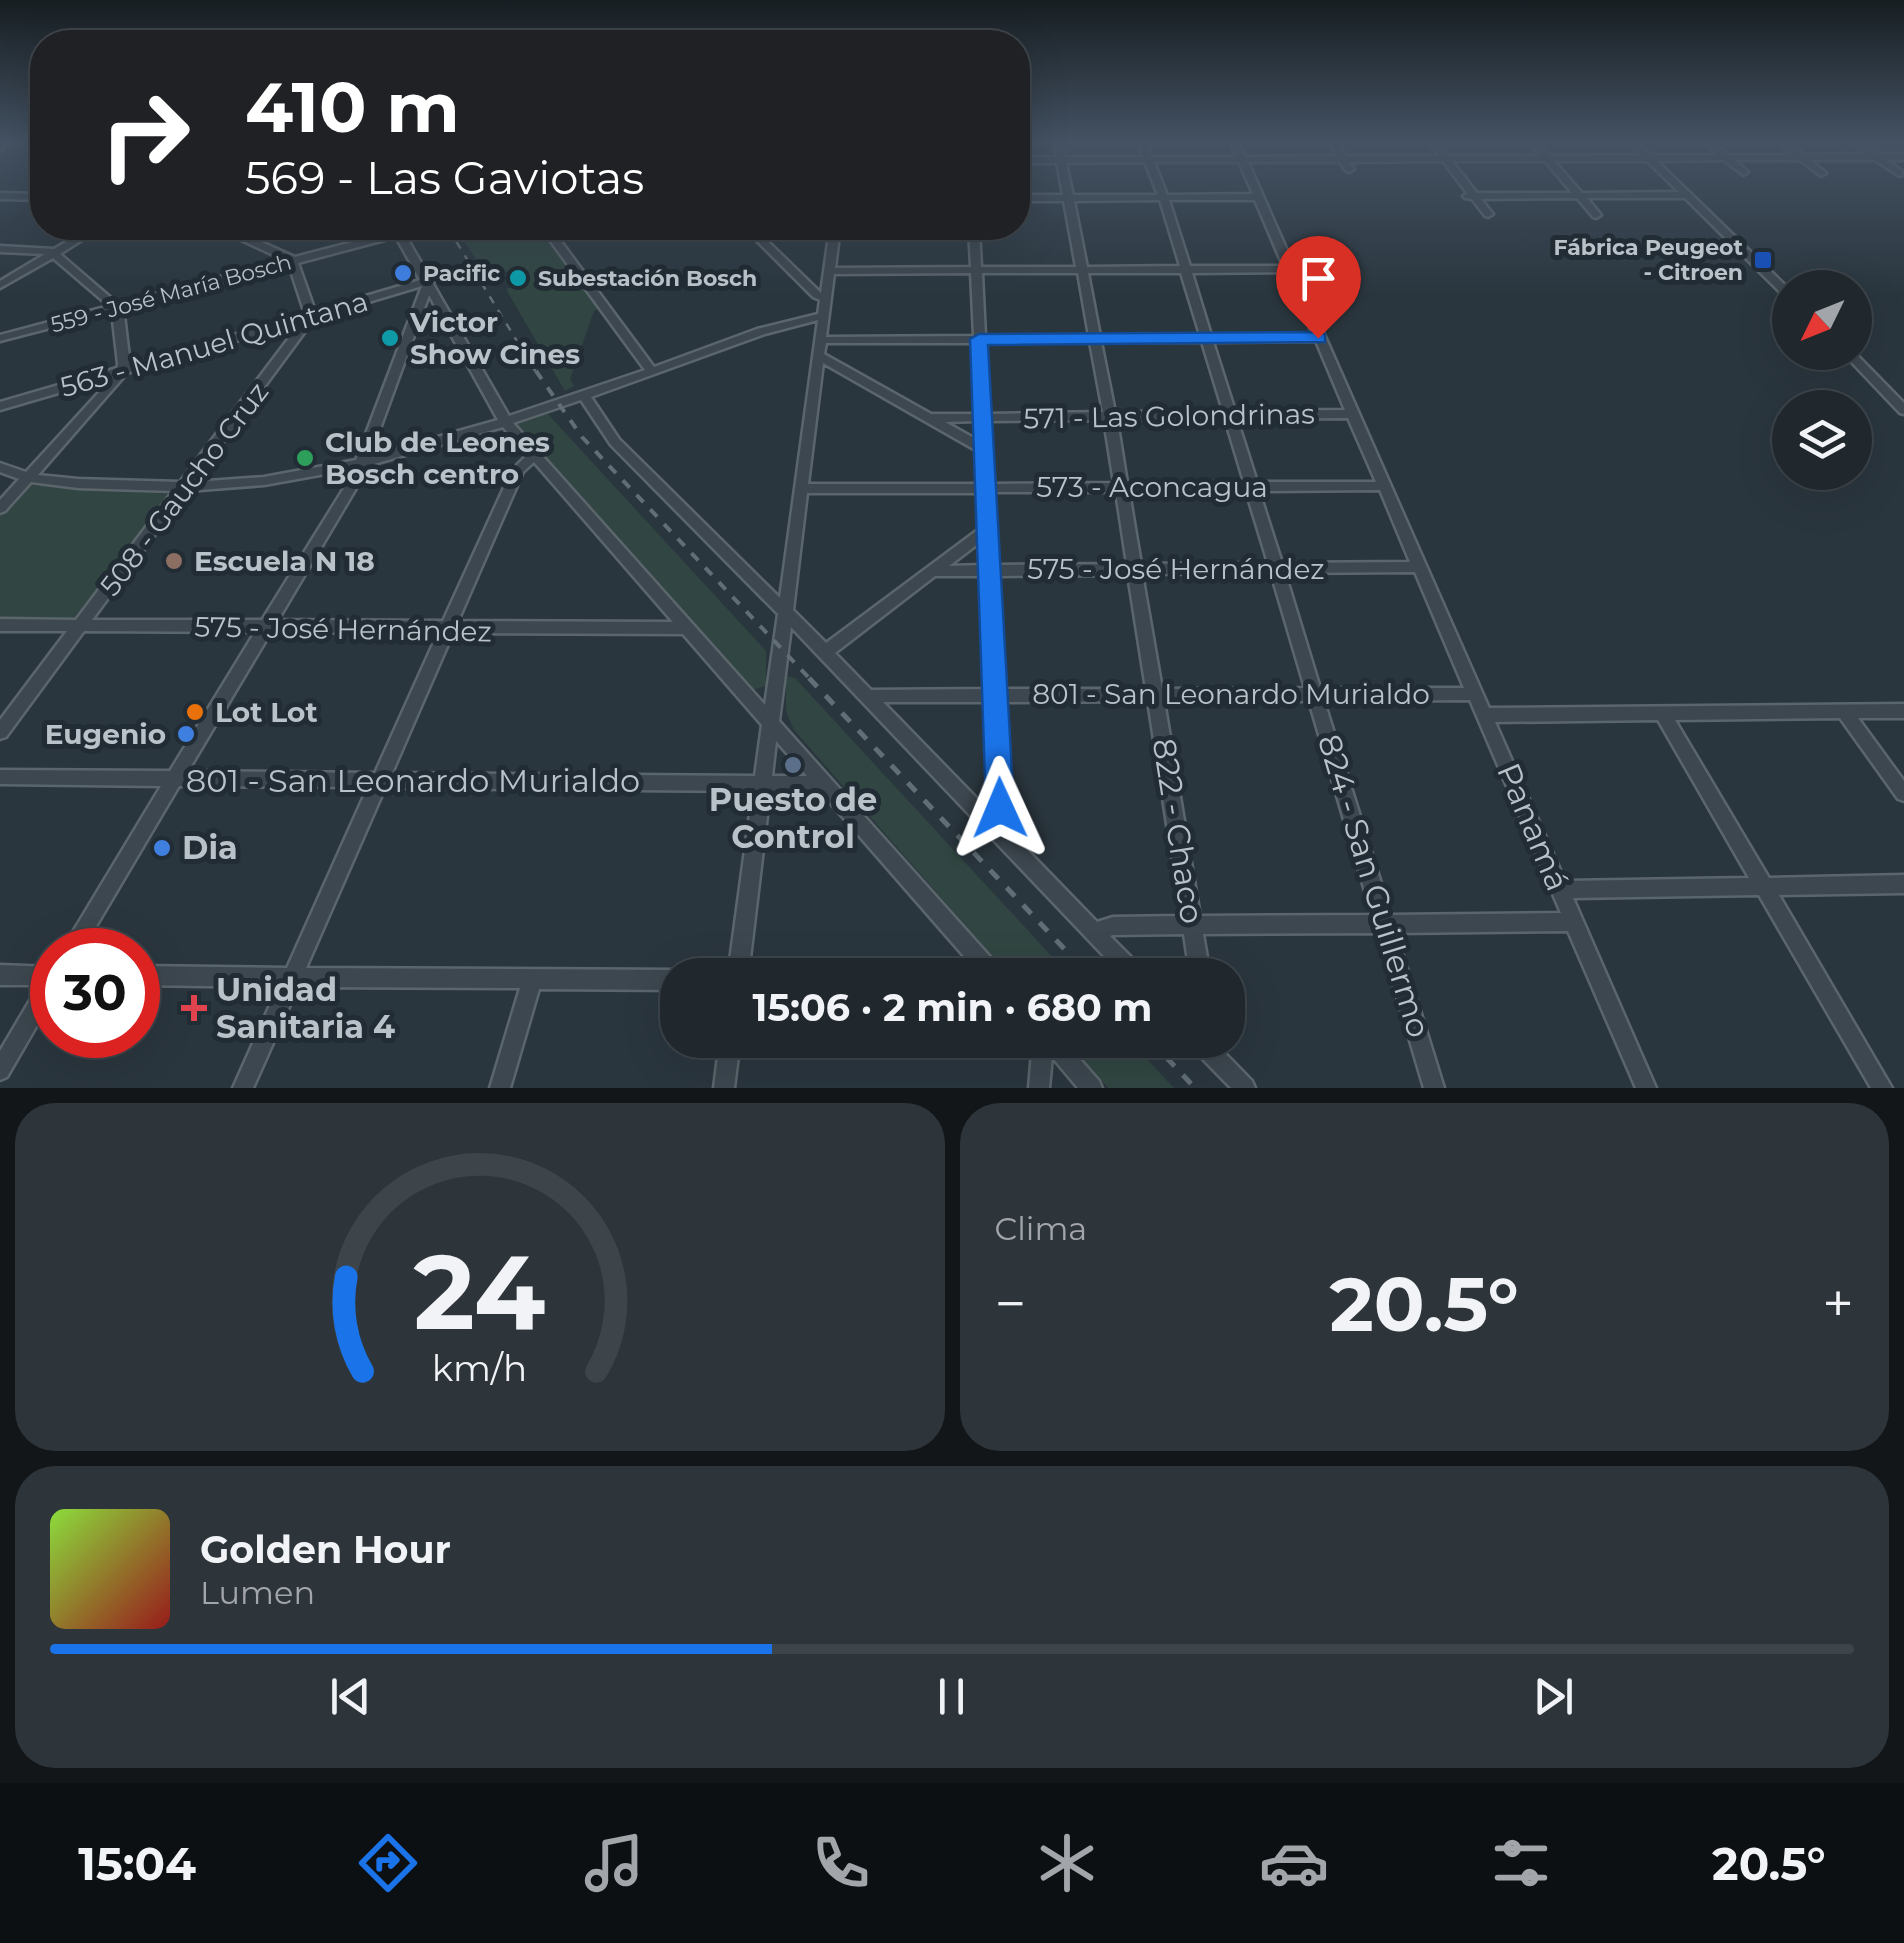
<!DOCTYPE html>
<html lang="es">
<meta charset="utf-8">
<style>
body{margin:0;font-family:Montserrat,sans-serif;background:#2d343a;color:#f1f3f6;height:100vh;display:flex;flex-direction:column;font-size:38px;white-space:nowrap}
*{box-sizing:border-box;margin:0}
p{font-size:32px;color:#a2a6aa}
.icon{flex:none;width:55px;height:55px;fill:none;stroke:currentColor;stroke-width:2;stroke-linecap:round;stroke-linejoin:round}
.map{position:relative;height:1088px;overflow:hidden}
.sheet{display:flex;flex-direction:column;gap:15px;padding:15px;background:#121619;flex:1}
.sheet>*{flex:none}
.banner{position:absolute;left:30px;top:30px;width:1000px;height:210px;border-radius:40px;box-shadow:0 10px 40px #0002,0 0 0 2px #3d444a;background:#202124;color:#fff;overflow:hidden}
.needle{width:65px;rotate:227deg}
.buttons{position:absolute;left:1772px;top:270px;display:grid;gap:20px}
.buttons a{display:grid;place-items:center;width:100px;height:100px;border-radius:50%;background:#20282e;box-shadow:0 10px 40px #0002,0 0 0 2px #3d444a;font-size:50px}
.speed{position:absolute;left:30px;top:928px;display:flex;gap:20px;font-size:50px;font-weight:700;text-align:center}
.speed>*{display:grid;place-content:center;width:130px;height:130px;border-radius:50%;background:#20282e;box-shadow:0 10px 40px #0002,0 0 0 2px #3d444a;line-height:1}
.speed .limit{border:15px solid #d22;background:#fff;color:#111}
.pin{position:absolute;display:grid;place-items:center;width:85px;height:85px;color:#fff;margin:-102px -42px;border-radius:50% 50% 50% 0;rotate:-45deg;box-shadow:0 0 10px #0007}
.pin .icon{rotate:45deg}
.me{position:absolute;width:110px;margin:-55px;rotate:359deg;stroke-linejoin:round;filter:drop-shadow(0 0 8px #0008)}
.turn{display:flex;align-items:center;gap:35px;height:210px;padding:0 50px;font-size:45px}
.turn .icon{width:130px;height:130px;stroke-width:2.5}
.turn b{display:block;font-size:70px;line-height:85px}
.big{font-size:75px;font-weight:700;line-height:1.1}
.sheet .card{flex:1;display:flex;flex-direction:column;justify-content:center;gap:15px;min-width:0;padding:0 35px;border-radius:40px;background:#2d343a}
.sheet .dial{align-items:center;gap:0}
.dial svg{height:260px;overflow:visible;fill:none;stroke:#3d444a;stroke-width:7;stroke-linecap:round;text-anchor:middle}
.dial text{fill:#f1f3f6;stroke:none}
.song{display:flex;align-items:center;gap:30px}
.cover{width:120px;height:120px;border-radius:15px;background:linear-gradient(135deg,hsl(90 70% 55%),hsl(0 70% 35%))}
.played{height:10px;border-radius:5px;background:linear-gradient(90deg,#1a73e8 40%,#3d444a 40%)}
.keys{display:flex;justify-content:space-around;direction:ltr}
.heat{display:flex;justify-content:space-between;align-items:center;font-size:55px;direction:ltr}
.sheet .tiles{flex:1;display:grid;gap:15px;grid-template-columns:1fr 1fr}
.card:last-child{grid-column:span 2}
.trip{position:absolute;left:660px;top:958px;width:585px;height:100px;border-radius:40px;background:#20282e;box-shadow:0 10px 40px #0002,0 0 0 2px #3d444a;font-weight:700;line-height:100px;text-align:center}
.dock{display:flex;height:160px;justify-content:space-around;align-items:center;background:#0d1012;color:#a2a6aa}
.dock .icon{width:70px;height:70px}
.dock .current{color:#1a73e8}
.dock b{font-size:45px;color:#f1f3f6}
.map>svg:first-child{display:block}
</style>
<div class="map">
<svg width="1904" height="1088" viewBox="0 0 1904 1088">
<rect width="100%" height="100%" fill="#2a363e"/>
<g fill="#314642">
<path d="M456 228H537L600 308 594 311 570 379 574 386 565 391 506 289 531 279 524 267 487 277Z"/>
<path d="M541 411 546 412 766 651V686L752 690 533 447 516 425Z"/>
<path d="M29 485 171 494 75 619 0 618V516Z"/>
<path d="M786 676 795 678 1069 975H1009L794 730 786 711Z"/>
<path d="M1066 1040H1129L1174 1088H1108Z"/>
</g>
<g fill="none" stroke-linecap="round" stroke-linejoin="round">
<g stroke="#5b656c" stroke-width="5">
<g id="minor">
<path d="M1054 143H1062L1065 157H1143L1138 143H1146L1152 157H1236L1231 143H1239L1245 157 1337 156 1330 143H1338L1346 156H1439L1430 143H1438L1448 156H1540L1530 143H1538L1550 156 1641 155 1630 143H1638L1651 155H1718L1705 143H1714L1728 155H1793L1780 143H1789L1804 155 1867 154 1853 143H1862L1879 154H1904V160H1886L1902 171V175L1899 176 1875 160H1810L1826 173 1821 176 1800 160H1735L1748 172 1743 175 1724 160 1657 161 1790 290V299L1786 298 1685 198H1587L1601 215 1596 218 1593 217 1577 198 1481 199 1493 214 1488 217 1485 216 1472 199 1465 198 1463 196 1467 193 1443 161 1349 162 1354 169 1349 172 1346 171 1340 162H1248L1489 708 1904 704V718H1858L1904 781V801L1898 799 1840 718 1675 720 1769 878 1904 875V893L1779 895 1892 1088H1871L1759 895 1573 898 1656 1088H1636L1568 931 1396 933 1444 1088H1424L1378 933 1203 934 1210 975H1190L1184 934 1113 935 1110 936 1142 968 1145 975H1122L791 627 779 721 1000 968 1003 975H953L956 968 970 963 820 791H770L748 975H728L753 791 385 788 306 968 678 970 685 973 686 975H678V990L539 989 510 1088H490L520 988 298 987 253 1088H233L278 987 138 985V966L287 968 368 787 179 786 82 950H62L161 786 0 784V770L170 771 255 632 84 631 6 737 0 739V720L67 631H0V619L76 620 173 491 78 488 31 482 5 511 0 513V500L19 479 0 472V463L26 472 113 377 0 410V402L117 368 118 364 112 312 0 341V335L109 306 53 258 0 288V281L45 254 0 252V246L54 249 90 228H101L60 254 118 304 284 260 220 230 218 228H230L295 257 395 231 396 228H406L404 233 430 278 434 281 433 284 509 416 645 370 541 228H551L654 367 757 329 818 314 820 300 813 297 744 228H754L821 293 830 228H840L835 268 971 267 969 228H979L981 267H1076L1064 201H1018V195H1063L1057 163H1018V157H1056ZM1452 161H1545L1572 193H1477ZM1554 161H1647L1679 192 1582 193ZM1145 162 1158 195H1073L1066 163ZM1154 162H1239L1253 194 1167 195ZM1160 200 1180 266 1087 267 1074 201ZM1169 200H1255L1283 266H1190ZM396 237 420 280 315 311 298 263ZM289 265 305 314 130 365 124 315 121 309ZM1286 272 1313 335H1211L1192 273ZM971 273 974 336 826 337 834 274ZM982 273H1078L1089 336H985ZM1088 273H1181L1200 335 1100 336ZM422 286 356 460 264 477 194 482 315 318ZM429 295 498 420 370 456ZM818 320 780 598 619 439 591 397 765 334ZM301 322 180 482 78 479 38 475 127 373ZM1316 341 1345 410 1235 411 1213 342ZM1090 342 1103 412 990 414 986 343ZM1101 342H1202L1223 411 1115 412ZM826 343H974L977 414H931L824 354ZM823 363 979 452 981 484H808ZM581 400 611 445 778 614 765 705 513 423ZM1348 418 1376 482H1257L1237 419ZM1225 419 1244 482 1127 483 1117 420ZM1104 420 1114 483 994 484 990 421ZM978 421 979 441 945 422ZM503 427 527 455 512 470 443 621 278 620 361 480 367 466ZM534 462 673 622 458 621 523 472ZM353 469 349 480 262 620H92L187 491 264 485ZM1380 490 1410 562 1282 563 1259 491ZM1246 491 1268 563 1141 564 1129 492ZM994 492H1116L1127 564 998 565ZM807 493H981L983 526 826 643 793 610ZM983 540 984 565 949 566ZM1415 572 1464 688H1320L1285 573ZM1271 573 1305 688 1162 689 1142 574ZM1128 575 1146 689H1005L999 576ZM935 576H985L990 689 871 690 835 653ZM271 632 438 633 375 773 188 771ZM453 633 683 634 762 725 755 776 392 773ZM1470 700 1561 913 1391 915 1324 701ZM1148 701 1181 916 1113 917 1097 922 1004 826 1009 808 1006 702ZM1164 701H1309L1372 915 1200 916ZM883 702H990V812ZM1658 720 1749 878 1565 881 1495 722ZM776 741 807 776H772Z"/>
<path d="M0 193 42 194V200L0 199Z"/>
<path d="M1842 352H1854L1904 403V414L1900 413Z"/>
<path d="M0 965 52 967V999L7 1077 0 1080V1051L39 985H0Z"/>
<path d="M720 1040H740L734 1088H714Z"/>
<path d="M1033 1040H1063L1099 1081 1102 1088H1078L1052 1057 1049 1088H1029Z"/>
<path d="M1188 1040H1212L1252 1081 1255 1088H1231L1191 1047Z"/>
</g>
</g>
<g stroke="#4a535b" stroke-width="4">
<path id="major" d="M2 143H15L0 152Z"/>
</g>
<use href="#minor" fill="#3d474f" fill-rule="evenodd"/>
<use href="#major" fill="#5c676e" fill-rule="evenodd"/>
<path stroke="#626e77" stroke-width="2.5" stroke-dasharray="8 8" stroke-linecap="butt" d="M448 228 537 374"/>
<path stroke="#626e77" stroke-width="4" stroke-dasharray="10 10" stroke-linecap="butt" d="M536 371 582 437 811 680"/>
<g stroke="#626e77" stroke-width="5" stroke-dasharray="12 12" stroke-linecap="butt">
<path d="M809 678 1089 975"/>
<path d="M1150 1040 1195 1088"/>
</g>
</g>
<linearGradient id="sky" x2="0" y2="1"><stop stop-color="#171e22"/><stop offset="0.48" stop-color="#445263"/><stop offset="1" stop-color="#445263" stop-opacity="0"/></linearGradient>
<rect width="1904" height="295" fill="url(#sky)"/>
<path fill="#1a73e8" stroke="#114b97" stroke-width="2.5" d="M1318 332 1325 334V342L988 345 1014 808 1010 817 1000 820 990 817 986 808 970 339 979 334Z"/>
<rect fill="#1a4fb4" stroke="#222c34" stroke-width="4" x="1753" y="250" width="20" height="20" rx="5"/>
<g fill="#3f7fe0" stroke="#222c34" stroke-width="4">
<circle cx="403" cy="273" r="10"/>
<circle cx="186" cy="734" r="10"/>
<circle cx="162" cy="848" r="10"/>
</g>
<g fill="#0f9aa8" stroke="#222c34" stroke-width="4">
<circle cx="518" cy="278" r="10"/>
<circle cx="390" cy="338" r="10"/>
</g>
<circle fill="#2e9e5b" stroke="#222c34" stroke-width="4" cx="305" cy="458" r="10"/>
<circle fill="#8d6e63" stroke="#222c34" stroke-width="4" cx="174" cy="561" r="10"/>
<circle fill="#e8710a" stroke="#222c34" stroke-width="4" cx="195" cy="712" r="10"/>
<circle fill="#5c6f8a" stroke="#222c34" stroke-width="4" cx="793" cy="765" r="10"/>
<path fill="#e0444e" stroke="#222c34" stroke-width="4" d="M189 993h10v10h10v10h-10v10h-10v-10h-10v-10h10z"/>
<g text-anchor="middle" stroke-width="10" stroke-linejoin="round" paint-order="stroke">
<g font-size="22" font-weight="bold" fill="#bac2c9" stroke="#222c34" text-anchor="start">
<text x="1743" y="255" text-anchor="end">Fábrica Peugeot<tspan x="1743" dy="25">- Citroen</tspan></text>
<text x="423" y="281">Pacific</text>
<text x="538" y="286">Subestación Bosch</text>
</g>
<g font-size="22" fill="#bac2c9" stroke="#222c34">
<text transform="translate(171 293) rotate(-15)" y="8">559 - José María Bosch</text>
</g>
<g font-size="28" font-weight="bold" fill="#bac2c9" stroke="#222c34" text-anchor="start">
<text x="410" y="332">Victor<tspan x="410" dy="32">Show Cines</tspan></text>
<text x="325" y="452">Club de Leones<tspan x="325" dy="32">Bosch centro</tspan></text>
<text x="194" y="571">Escuela N 18</text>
<text x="215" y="722">Lot Lot</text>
<text x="166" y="744" text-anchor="end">Eugenio</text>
</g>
<g font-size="28" fill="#bac2c9" stroke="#222c34">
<text transform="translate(214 344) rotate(-16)" y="10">563 - Manuel Quintana</text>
<text transform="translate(1169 416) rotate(-1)" y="10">571 - Las Golondrinas</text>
<text x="1152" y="497">573 - Aconcagua</text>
<text transform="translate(184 489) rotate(-53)" y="10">508 - Gaucho Cruz</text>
<text x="1176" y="579">575 - José Hernández</text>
<text transform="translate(343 629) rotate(1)" y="10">575 - José Hernández</text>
<text x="1231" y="704">801 - San Leonardo Murialdo</text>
</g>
<g font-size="32" fill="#bac2c9" stroke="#222c34">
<text x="413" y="792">801 - San Leonardo Murialdo</text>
<text transform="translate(1533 827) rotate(67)" y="11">Panamá</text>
<text transform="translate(1178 831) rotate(81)" y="11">822 - Chaco</text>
<text transform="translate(1374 886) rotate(73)" y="11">824 - San Guillermo</text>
</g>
<g font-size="32" font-weight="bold" fill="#bac2c9" stroke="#222c34" text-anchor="start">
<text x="793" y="811" text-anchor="middle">Puesto de<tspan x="793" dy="37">Control</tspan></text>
<text x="182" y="859">Dia</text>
<text x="216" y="1001">Unidad<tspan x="216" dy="37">Sanitaria 4</tspan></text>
</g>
</g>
</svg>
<div class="buttons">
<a><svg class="needle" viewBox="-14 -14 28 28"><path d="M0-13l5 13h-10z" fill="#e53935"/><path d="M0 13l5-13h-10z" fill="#a2a6aa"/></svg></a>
<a><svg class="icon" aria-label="layers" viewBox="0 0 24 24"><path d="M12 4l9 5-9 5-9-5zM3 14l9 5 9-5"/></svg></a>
</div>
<div class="speed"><div class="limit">30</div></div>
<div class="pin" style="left:1318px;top:338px;background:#d93025"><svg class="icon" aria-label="arrive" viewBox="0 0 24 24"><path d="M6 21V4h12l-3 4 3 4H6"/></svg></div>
<svg class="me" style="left:1000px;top:808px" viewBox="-20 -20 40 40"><path d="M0-17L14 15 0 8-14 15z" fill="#1a73e8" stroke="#fff" stroke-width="4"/></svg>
<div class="trip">15:06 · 2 min · 680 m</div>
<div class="banner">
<div class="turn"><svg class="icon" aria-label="right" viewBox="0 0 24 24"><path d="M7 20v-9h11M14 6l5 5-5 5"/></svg><div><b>410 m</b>569 - Las Gaviotas</div></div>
</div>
</div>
<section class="sheet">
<div class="tiles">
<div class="card dial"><svg viewBox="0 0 100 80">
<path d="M14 69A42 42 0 1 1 86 69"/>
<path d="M14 69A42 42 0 0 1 9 40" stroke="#1a73e8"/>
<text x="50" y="56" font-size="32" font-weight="700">24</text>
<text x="50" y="72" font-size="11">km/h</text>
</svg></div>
<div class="card"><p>Clima</p>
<div class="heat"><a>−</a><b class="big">20.5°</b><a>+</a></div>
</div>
<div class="card">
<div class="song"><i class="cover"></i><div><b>Golden Hour</b><p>Lumen</p></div></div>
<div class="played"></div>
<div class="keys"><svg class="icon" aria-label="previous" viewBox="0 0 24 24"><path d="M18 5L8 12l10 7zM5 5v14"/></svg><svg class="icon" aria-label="pause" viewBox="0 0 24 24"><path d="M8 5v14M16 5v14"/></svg><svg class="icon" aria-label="next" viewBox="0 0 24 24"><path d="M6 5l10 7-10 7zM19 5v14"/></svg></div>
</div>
</div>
</section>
<nav class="dock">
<b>15:04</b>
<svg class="icon current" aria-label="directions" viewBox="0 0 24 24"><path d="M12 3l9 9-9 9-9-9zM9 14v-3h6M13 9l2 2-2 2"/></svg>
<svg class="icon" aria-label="music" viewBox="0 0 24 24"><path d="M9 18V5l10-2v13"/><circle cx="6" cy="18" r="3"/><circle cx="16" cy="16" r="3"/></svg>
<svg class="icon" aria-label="phone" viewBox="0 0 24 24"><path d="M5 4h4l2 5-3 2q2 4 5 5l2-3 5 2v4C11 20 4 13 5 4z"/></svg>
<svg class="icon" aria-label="climate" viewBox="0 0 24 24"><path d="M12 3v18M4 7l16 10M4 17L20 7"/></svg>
<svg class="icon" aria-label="car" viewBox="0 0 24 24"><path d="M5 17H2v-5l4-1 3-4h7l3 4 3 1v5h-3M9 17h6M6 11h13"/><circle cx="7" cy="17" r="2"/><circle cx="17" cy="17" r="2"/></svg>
<svg class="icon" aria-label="filters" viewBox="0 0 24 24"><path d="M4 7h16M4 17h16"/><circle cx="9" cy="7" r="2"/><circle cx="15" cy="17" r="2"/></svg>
<b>20.5°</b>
</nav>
